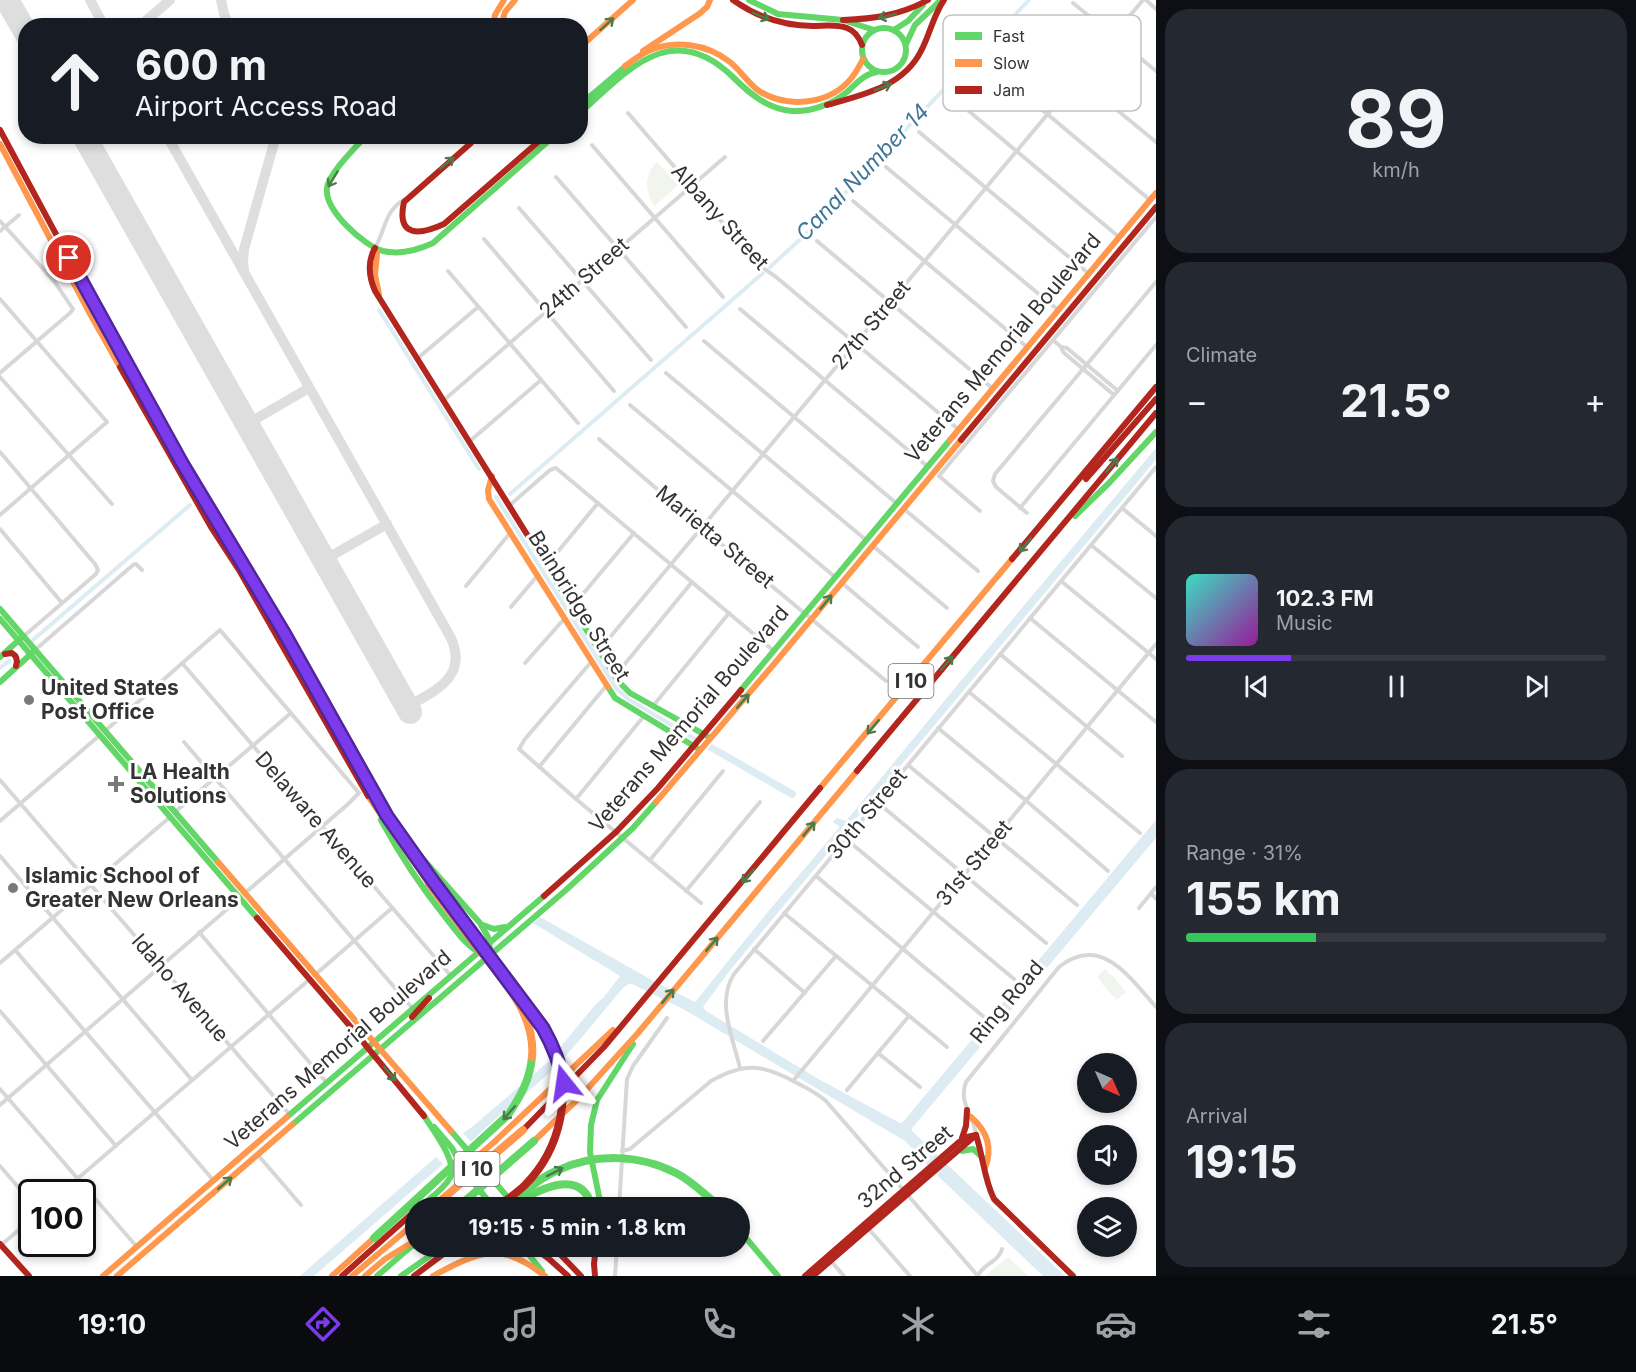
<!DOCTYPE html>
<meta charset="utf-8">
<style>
body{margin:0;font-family:Inter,sans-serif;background:#242831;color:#f1f3f6;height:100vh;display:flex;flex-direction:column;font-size:22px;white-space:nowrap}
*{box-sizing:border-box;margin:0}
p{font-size:20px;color:#9ea1a6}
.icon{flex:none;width:33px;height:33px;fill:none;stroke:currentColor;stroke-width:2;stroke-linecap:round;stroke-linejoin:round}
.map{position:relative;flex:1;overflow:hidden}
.drawer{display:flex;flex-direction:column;gap:9px;padding:9px;background:#0d0f14;width:480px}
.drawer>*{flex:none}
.guide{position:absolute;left:18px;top:18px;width:570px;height:126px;border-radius:24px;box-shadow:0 3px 9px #0003;background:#171b24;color:#f1f3f6;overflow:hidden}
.needle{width:39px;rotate:135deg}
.buttons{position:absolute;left:1077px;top:1053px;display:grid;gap:12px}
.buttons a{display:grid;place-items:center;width:60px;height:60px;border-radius:50%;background:#171b24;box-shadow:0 3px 9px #0003;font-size:30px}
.speed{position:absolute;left:18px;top:1179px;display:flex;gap:12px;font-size:30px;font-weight:700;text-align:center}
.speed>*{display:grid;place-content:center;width:78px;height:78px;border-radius:50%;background:#171b24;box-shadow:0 3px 9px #0003;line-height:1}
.speed .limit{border:3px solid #111;border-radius:9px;background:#fff;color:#111}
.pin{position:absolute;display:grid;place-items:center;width:51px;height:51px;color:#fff;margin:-26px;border:3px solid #fff;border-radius:50%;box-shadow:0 2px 6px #0007}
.me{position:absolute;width:66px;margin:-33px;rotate:345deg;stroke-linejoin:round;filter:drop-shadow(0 0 4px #0008)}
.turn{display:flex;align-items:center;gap:21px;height:126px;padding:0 18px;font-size:27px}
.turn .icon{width:78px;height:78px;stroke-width:2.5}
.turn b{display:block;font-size:42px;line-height:51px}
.big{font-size:45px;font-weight:700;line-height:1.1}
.drawer .tile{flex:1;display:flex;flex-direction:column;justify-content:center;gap:9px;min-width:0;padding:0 21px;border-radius:24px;background:#242831}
.drawer .dial{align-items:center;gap:0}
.dial b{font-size:78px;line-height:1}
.song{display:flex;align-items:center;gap:18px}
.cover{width:72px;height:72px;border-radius:9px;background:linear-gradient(135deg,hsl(170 70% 55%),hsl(300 70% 35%))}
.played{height:6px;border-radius:3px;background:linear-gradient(90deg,#7c3aed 25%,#363941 25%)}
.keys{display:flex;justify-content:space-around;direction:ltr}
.heat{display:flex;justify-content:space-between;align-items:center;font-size:33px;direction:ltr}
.charge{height:9px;border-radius:4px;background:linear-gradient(90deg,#34c759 31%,#363941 0)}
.trip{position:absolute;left:405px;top:1197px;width:345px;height:60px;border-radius:30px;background:#171b24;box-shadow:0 3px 9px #0003;font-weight:700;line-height:60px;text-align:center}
.dock{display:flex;height:96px;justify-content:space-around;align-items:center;background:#090b0e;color:#9ea1a6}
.dock .icon{width:42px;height:42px}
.dock .active{color:#7c3aed}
.dock b{font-size:27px;color:#f1f3f6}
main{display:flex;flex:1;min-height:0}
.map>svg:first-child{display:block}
</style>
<main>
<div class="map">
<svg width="1156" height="1276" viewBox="0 0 1156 1276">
<rect width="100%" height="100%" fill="#fff"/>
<g fill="#f1f5ed">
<path d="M657 162 678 185 655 206C644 191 644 175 657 162Z"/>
<path d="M1105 969 1110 975H1112L1126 992 1117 1000 1102 984V982L1097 977Z"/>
<path d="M1008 1257 1028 1276H985Z"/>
</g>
<g fill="#ddebf3">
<path d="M1156 448V459L1145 473 731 969 703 1007 706 1011 820 1080 900 1123H902L1156 820V838L912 1128V1131L1065 1276H1043L938 1176 905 1141 683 1009 632 984H629L623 988C598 1017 575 1048 547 1075 522 1098 494 1118 471 1142L463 1133 472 1127 548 1062 595 1005 604 997 620 976 533 923 540 917 650 979 695 1002 772 907 839 828V826L833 822 837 818 846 821 954 689Z"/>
<path d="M712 744 796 792V795L794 798H791L707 749Z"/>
<path d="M436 1157 443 1164 314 1276H300Z"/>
</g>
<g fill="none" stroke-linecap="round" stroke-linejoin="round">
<g stroke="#ddebf3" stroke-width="4">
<path d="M770 267 807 233 1029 0"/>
<path d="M379 310 479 469"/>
<path d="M510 494 763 273"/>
<path d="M496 497 616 688 628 699 695 739"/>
<path d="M33 640 190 505"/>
<path d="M0 668 9 661"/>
</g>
<g stroke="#dedede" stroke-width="10">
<path d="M90 0 104 26"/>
<path d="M221 0 224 14 229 26"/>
<path d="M140 26 170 0"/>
<path d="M167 136 451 638C468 677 436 690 407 707"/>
<path d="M244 270 243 262 244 249 276 136"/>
<path d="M247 424 309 388"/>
<path d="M324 560 387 524"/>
</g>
<g stroke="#dedede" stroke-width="24">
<path d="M7 0 26 33"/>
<path d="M84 136 410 712"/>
</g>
<g stroke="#d7d7d7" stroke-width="4">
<path d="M1146 0 1156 9"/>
<path d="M1073 3 1156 71"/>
<path d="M1032 40 1156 142"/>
<path d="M985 62 1150 200"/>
<path d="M952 97 1119 237"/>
<path d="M628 113 759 265 776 277 958 429"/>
<path d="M919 132 1088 273"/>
<path d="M592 145 723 297"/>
<path d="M886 167 1058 310"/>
<path d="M556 177 686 327"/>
<path d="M853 201 1027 347"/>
<path d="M519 208 651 360"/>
<path d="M0 221 54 281 73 309 70 313 0 373"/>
<path d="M0 231 19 215"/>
<path d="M484 239 614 391"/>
<path d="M817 241 992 388"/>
<path d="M375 248C386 229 384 211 405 199"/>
<path d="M448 271 578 423"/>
<path d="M0 299 107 422 0 515"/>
<path d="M740 309 927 466"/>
<path d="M1053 340 1061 347 1063 352 1114 395"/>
<path d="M704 341 896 503"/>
<path d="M1061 347 1067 348 1118 391"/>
<path d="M418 358 478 307"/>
<path d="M666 373 866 540"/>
<path d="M0 377 112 504"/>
<path d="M444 400 725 157"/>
<path d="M630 405 835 577"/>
<path d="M599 439 702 528 886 681"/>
<path d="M470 441 541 380"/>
<path d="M0 452 95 564 98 570 96 574 24 636"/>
<path d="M939 476 1156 217"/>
<path d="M939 476 980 511"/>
<path d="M510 505 550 470 556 468 774 651"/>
<path d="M1020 508 1156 345"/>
<path d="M1122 508 1156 536"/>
<path d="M904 509 978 571"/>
<path d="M1027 513 996 487 993 481 995 474 1156 282"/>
<path d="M0 529 62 603"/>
<path d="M1091 545 1156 598"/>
<path d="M873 546 947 608"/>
<path d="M546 566 598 503"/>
<path d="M1061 581 1156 659"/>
<path d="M842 583 918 647"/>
<path d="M466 586 511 532"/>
<path d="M511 607 538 575"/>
<path d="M572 607 634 533"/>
<path d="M1030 618 1156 722"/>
<path d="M599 649 602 647 616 630 1143 0"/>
<path d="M35 650 133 565 136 564 142 570"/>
<path d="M1000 654 1122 756"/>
<path d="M592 661 525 739 519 749 576 799 701 903"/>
<path d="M182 663 451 976"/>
<path d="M525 663 565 618"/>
<path d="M615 676 692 582"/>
<path d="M969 692 1140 833"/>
<path d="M653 706 729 613"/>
<path d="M938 728 1029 803 1108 871"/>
<path d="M105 731 220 630 359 793 347 805 245 893"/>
<path d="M184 742 413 1009"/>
<path d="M908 765 1077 905"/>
<path d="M539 767 606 686"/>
<path d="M0 780 290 1115"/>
<path d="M576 799 644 716"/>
<path d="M877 802 1046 943"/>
<path d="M175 812 291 713"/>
<path d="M0 821 100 735"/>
<path d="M846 839 1014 979"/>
<path d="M0 856 192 1080"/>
<path d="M650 860 723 771"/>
<path d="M816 876 984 1017"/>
<path d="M686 891 760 802"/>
<path d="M1151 893 1156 899"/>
<path d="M1139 908 1156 887"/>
<path d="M784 913 947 1047"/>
<path d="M199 932 327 1083"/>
<path d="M754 949 805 993"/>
<path d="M15 950 214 1181"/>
<path d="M0 963 170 817"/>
<path d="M316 974 392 908"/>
<path d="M0 1011 116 1146"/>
<path d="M763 1041 836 956"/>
<path d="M878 1053 920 1087"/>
<path d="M740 1068C733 1038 716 1002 734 974L1156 467"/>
<path d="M793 1081 1156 644"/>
<path d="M0 1089 137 1247"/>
<path d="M847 1090 909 1016"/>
<path d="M0 1105 240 898"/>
<path d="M976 1135C974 1115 958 1103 966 1082L1059 967C1101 933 1130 978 1156 1007"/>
<path d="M622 1151 630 1149 711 1081C746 1061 764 1065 797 1083 807 1088 817 1093 826 1101L978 1276"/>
<path d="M258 1155 301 1205"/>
<path d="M0 1166 32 1203"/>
<path d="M62 1192 310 979"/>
<path d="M619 1208 627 1079 633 1066 667 1018"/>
<path d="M867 1227 910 1276"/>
<path d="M1 1245 32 1219"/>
<path d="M829 1259 844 1276"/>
<path d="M615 1276 617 1246"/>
<path d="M978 1276C982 1264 999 1262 1002 1249"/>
</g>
<g stroke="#63d668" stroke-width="6">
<path d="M749 0 778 14 843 20 874 30"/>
<circle cx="884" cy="50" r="22"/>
<path d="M894 30 908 21 923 5"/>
<path d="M906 44 915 25 940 1"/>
<path d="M580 105 627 65"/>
<path d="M580 113C628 70 672 17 734 78 750 94 768 109 792 111 812 112 832 104 847 92 857 83 864 74 877 72"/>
<path d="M366 136C356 147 329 173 327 188 324 210 364 246 383 251 400 255 418 250 433 243L554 136"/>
<path d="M168 438 283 631 387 816"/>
<path d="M1075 516 1109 483 1156 432"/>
<path d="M528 536 618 681 630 693 707 736"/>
<path d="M0 609 218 862"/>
<path d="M0 619 257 918"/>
<path d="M0 657 20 639"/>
<path d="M0 682 32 653"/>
<path d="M608 687 615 698 697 748"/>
<path d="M741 690 950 440"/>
<path d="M387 816 414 849 480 923 488 937 491 954"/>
<path d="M381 820C400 855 421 887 446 918 457 932 466 946 482 954"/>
<path d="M483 925 494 929 505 927"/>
<path d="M287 1117 544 896"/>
<path d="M293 1124 566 890 633 828 656 802"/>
<path d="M434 1127 452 1148 465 1172 494 1208"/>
<path d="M451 1131 517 1208"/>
<path d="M962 1151 973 1149 982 1157"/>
<path d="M419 1208C429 1199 443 1190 450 1178 459 1162 431 1128 423 1114"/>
<path d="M600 1208V1201L590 1152 591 1125 597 1100 633 1044"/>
<path d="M740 1231 778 1276"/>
<path d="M522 1246 542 1271"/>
<path d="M377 1276 414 1244"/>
<path d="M401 1276 444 1246"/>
</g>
<g stroke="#ff974d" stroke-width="6">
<path d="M493 26 495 15 504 0"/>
<path d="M501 26 505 12 515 0"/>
<path d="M580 47 633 0"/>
<path d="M643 51 699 14 707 7 710 0"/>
<path d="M625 66C632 61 640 55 648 51 675 39 707 44 730 62 741 71 748 83 759 91 786 108 826 105 848 82 855 75 859 67 863 59"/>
<path d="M0 144 89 312 120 367"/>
<path d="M375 248 377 254 375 275 379 294"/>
<path d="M950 440 1156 193"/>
<path d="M492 476 488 490 489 499 608 687"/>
<path d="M820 788 1012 559"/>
<path d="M368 796 429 884"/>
<path d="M656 802 774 664 961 440"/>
<path d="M218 862 451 1131"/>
<path d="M971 1117C987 1131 993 1148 985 1168"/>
<path d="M534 1141 579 1098 638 1033 857 771"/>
<path d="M465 1172 474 1159 492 1144 613 1030"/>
<path d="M103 1276 287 1117"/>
<path d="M117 1276 293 1124"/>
<path d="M332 1276 374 1238"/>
<path d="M352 1276 416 1222"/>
<path d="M365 1276 385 1259 416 1240"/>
<path d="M433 1276C455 1264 483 1248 508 1255 522 1259 534 1268 545 1276"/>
</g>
<g stroke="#b3261e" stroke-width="6">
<path d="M733 0C757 17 784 26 813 26 824 26 836 24 847 28 855 31 859 37 862 45"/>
<path d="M843 20C873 19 901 15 928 0"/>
<path d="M827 105C862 95 903 87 921 51 930 34 933 16 944 0"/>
<path d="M0 130 86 290 168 438"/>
<path d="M476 136 471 143 404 202C396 238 420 235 444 224L545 136"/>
<path d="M375 248C367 262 369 277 375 291L528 536"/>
<path d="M120 367 211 527 239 570 368 796"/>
<path d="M961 440 1156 207"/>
<path d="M1086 479 1156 399"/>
<path d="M1012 559 1156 387"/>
<path d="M5 654 12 653C17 656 18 660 16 666"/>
<path d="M857 771 1156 413"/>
<path d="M544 896 616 832 658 788 741 690"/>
<path d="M257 918 349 1025 424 1116"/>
<path d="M412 1017 429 998"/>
<path d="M523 1130 604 1047 820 788"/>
<path d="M976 1135C983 1156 984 1179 994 1199L1073 1276"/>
<path d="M962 1138 966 1126 967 1110"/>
<path d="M0 1244 29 1276"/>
<path d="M531 1246 548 1258 568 1276"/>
<path d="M543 1246 564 1249 575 1246"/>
<path d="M556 1250 581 1276"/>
<path d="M342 1276 416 1210"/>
<path d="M414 1276 454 1246"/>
<path d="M595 1276 594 1264 596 1246"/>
<path d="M805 1276 959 1142 967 1137 976 1135"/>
<path d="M813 1276 976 1135"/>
</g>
<g stroke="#63d668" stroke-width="8">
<path d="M520 1200C543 1188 583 1168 592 1208"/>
<path d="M508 1206C523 1193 538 1179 556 1171 594 1153 639 1154 676 1173 690 1180 701 1191 713 1201"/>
<path d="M457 1208 534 1141"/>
<path d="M374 1238 508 1115C520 1097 530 1080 532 1057"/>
</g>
<g stroke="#ff974d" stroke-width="8">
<path d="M429 884C445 905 461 926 477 947 502 979 536 1014 532 1057"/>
<path d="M432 1208 523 1130"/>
</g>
<path stroke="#b3261e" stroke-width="8" d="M497 1208C506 1200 517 1193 525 1185 561 1149 574 1090 552 1045 544 1027 531 1011 519 995"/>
</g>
<defs><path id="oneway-shaft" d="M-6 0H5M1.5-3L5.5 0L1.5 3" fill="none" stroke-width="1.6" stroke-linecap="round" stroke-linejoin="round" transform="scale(1.5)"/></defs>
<g stroke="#497c4b">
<use href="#oneway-shaft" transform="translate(761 16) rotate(22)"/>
<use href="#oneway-shaft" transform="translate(887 16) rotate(166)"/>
<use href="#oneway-shaft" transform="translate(607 24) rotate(-42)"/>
<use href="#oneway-shaft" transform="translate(883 87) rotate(-22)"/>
<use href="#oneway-shaft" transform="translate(447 163) rotate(-40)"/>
<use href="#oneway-shaft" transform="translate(333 179) rotate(121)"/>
<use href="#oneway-shaft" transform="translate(1112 465) rotate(-50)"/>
<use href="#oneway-shaft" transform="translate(1025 545) rotate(130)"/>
<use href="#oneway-shaft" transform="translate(826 602) rotate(-51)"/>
<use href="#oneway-shaft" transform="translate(947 663) rotate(-50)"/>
<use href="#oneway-shaft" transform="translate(743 701) rotate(-49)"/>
<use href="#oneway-shaft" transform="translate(873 727) rotate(130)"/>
<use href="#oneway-shaft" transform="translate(809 829) rotate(-50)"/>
<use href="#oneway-shaft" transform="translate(748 876) rotate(130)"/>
<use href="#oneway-shaft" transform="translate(712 944) rotate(-50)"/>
<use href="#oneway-shaft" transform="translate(668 996) rotate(-50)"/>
<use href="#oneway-shaft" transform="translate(390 1074) rotate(51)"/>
<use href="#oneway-shaft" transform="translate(509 1113) rotate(131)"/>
<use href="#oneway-shaft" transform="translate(555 1172) rotate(-27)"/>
<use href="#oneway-shaft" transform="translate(225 1183) rotate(-41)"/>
</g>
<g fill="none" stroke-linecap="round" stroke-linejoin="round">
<g stroke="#51269a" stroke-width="15">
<path id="route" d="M69 258 182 463 283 631 387 816 433 881 543 1028C553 1046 560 1063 564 1083"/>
</g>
<use href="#route" stroke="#7c3aed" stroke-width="10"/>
</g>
<g fill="#7a7a7a" stroke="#fff" stroke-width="2">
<circle cx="29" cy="700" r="6"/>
<path d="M113 775h6v6h6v6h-6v6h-6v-6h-6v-6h6z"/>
<circle cx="13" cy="888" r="6"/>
</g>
<g text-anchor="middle" stroke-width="6" stroke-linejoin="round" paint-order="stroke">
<g fill="#fff" stroke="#707070" stroke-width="1.5">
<rect x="888.5" y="664" width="45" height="34" rx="4.5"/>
<rect x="454.5" y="1152" width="45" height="34" rx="4.5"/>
</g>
<g font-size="20" font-weight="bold" fill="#333">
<text x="911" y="688">I 10</text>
<text x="477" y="1176">I 10</text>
</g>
<g font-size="21" fill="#333" stroke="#fff">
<text transform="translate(720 217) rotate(48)" y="7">Albany Street</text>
<text transform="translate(584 278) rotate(-41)" y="7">24th Street</text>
<text transform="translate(871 325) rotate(-50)" y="7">27th Street</text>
<text transform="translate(1003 348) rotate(-50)" y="7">Veterans Memorial Boulevard</text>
<text transform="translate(715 537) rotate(40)" y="7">Marietta Street</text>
<text transform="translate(579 606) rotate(58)" y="7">Bainbridge Street</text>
<text transform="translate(689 719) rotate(-49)" y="7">Veterans Memorial Boulevard</text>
<text transform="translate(867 814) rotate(-50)" y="7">30th Street</text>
<text transform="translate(316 820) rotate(49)" y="7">Delaware Avenue</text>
<text transform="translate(974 863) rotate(-50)" y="7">31st Street</text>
<text transform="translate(180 988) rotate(49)" y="7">Idaho Avenue</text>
<text transform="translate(1007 1002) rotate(-50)" y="7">Ring Road</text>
<text transform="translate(338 1050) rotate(-41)" y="7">Veterans Memorial Boulevard</text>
<text transform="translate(905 1167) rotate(-40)" y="7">32nd Street</text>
</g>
<g font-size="21" font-weight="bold" fill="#333" stroke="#fff" text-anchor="start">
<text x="41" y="695">United States<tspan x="41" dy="24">Post Office</tspan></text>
<text x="130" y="779">LA Health<tspan x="130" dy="24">Solutions</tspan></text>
<text x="25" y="883">Islamic School of<tspan x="25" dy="24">Greater New Orleans</tspan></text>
</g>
<g font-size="22" font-style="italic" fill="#3f7597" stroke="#fff">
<text transform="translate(862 172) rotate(-46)" y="8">Canal Number 14</text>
</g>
</g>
<rect x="943" y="15" width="198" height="96" rx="9" fill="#fff" stroke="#c2c2c2" stroke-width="1.5"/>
<rect x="955" y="32" width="27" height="8" fill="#63d668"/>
<rect x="955" y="59" width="27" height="8" fill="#ff974d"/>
<rect x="955" y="86" width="27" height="8" fill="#b3261e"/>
<g font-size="16" fill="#333">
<text x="993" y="42">Fast</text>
<text x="993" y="69">Slow</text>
<text x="993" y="96">Jam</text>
</g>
</svg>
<div class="buttons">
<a><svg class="needle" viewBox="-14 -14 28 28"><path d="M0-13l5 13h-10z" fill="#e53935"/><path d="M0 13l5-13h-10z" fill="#9ea1a6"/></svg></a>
<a><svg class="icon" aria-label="sound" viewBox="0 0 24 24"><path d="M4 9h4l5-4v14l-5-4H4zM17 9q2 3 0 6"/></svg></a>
<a><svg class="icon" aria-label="layers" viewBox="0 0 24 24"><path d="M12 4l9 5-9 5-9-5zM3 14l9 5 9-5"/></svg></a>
</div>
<div class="speed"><div class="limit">100</div></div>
<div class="pin" style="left:69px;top:258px;background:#d93025"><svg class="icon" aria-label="arrive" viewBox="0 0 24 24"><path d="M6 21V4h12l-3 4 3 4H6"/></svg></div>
<svg class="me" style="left:564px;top:1083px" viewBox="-20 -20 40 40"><path d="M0-17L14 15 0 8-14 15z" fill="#7c3aed" stroke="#fff" stroke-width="4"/></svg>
<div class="trip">19:15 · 5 min · 1.8 km</div>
<div class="guide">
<div class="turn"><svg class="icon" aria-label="ahead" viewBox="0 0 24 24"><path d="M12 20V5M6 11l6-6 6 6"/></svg><div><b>600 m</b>Airport Access Road</div></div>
</div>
</div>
<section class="drawer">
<div class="tile dial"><b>89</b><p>km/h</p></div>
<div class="tile"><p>Climate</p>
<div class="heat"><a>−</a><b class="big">21.5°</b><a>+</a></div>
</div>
<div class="tile">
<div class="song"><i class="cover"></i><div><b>102.3 FM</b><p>Music</p></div></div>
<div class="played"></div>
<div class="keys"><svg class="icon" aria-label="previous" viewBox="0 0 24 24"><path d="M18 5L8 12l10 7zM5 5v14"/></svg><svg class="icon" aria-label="pause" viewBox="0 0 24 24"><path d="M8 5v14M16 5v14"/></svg><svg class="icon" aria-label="next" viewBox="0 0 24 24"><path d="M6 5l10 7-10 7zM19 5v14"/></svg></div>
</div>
<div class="tile"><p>Range · 31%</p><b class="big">155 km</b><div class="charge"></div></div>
<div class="tile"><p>Arrival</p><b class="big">19:15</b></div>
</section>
</main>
<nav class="dock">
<b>19:10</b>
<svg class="icon active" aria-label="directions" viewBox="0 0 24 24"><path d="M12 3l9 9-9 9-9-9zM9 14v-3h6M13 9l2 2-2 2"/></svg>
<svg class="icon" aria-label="music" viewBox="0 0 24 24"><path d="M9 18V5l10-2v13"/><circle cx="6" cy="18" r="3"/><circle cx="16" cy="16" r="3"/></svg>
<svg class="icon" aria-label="phone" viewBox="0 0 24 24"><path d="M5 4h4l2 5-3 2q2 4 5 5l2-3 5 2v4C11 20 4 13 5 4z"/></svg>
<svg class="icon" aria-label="climate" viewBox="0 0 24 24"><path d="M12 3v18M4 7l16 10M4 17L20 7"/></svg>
<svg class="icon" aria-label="car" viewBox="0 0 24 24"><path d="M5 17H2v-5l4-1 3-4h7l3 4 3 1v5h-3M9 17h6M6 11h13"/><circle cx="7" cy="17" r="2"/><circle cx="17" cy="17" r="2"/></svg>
<svg class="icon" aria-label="filters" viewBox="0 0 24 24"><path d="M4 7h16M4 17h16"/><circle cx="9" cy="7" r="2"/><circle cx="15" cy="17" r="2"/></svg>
<b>21.5°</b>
</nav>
